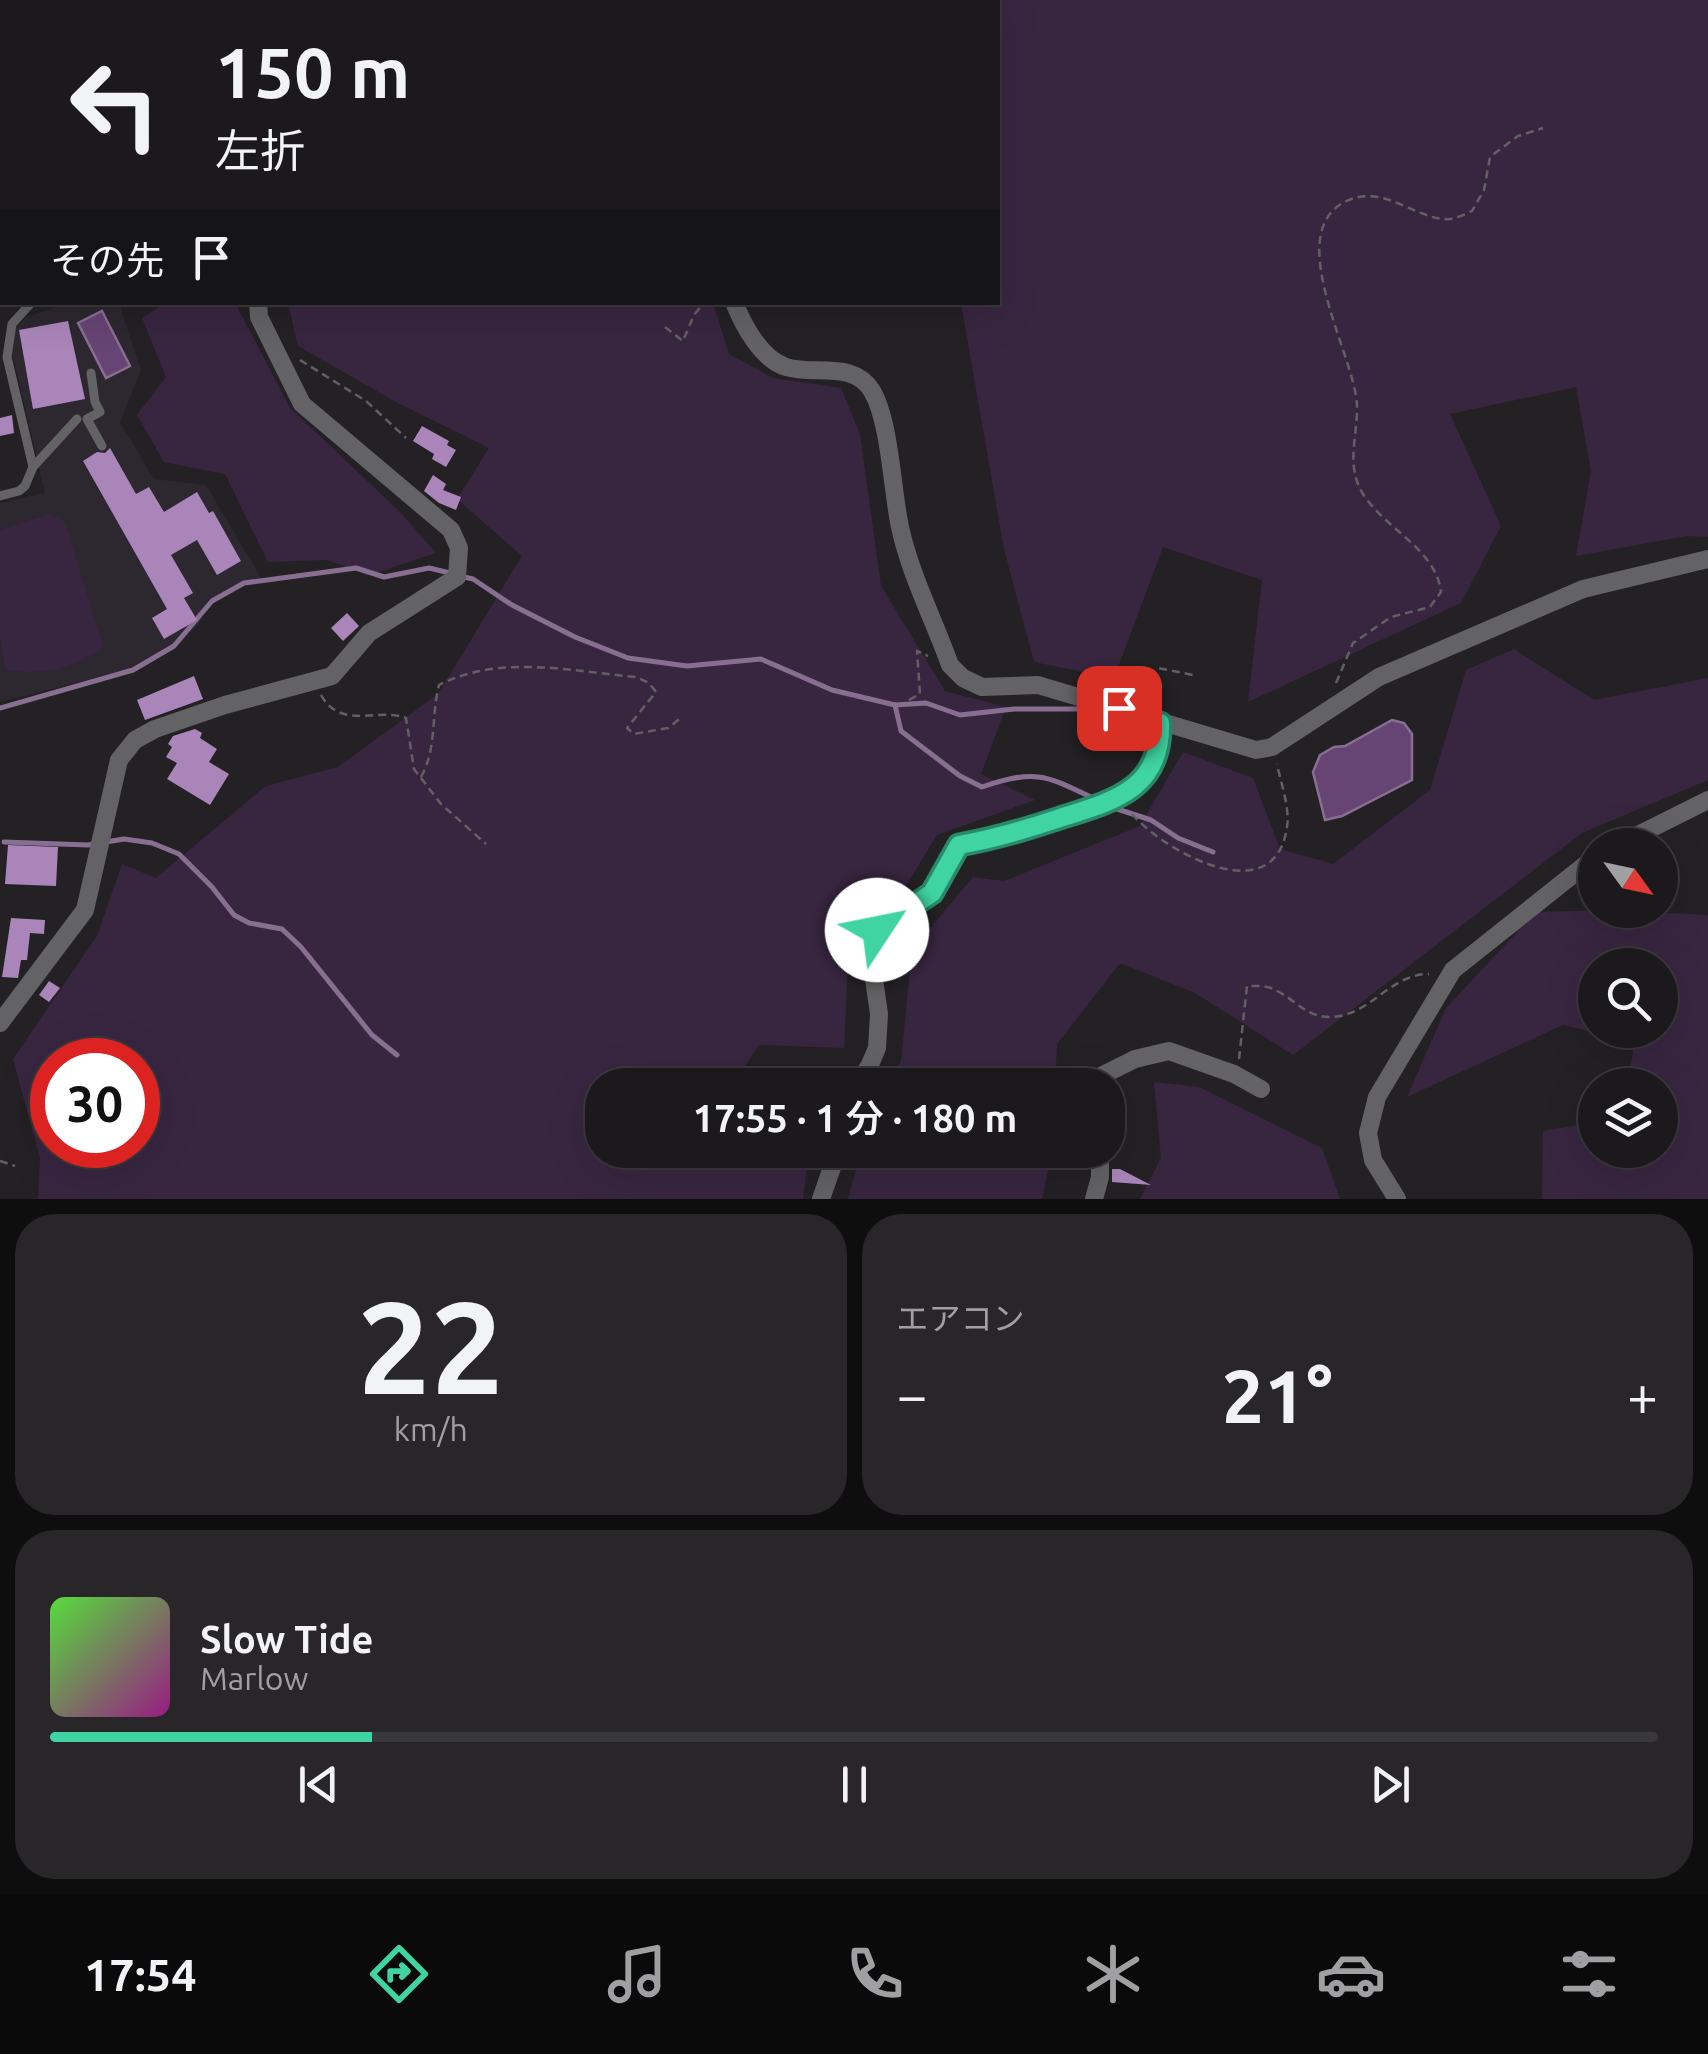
<!DOCTYPE html>
<html lang="ja">
<meta charset="utf-8">
<style>
body{margin:0;font-family:Ubuntu,"Noto Sans JP",sans-serif;background:#282629;color:#f1f3f6;height:100vh;display:flex;flex-direction:column;font-size:38px;white-space:nowrap}
*{box-sizing:border-box;margin:0}
p{font-size:32px;color:#a0a0a3}
.icon{flex:none;width:55px;height:55px;fill:none;stroke:currentColor;stroke-width:2;stroke-linecap:round;stroke-linejoin:round}
.map{position:relative;height:1199px;overflow:hidden}
.sheet{display:flex;flex-direction:column;gap:15px;padding:15px;background:#0f0e0f;flex:1}
.sheet>*{flex:none}
.banner{position:absolute;left:0px;top:0px;width:1000px;height:305px;box-shadow:0 10px 40px #0002,0 0 0 2px #39383b;background:#1b191c;color:#f1f3f6;overflow:hidden}
.needle{width:65px;rotate:123deg}
.buttons{position:absolute;left:1578px;top:828px;display:grid;gap:20px}
.buttons a{display:grid;place-items:center;width:100px;height:100px;border-radius:50%;background:#1b191c;box-shadow:0 10px 40px #0002,0 0 0 2px #39383b;font-size:50px}
.speed{position:absolute;left:30px;top:1038px;display:flex;gap:20px;font-size:50px;font-weight:700;text-align:center}
.speed>*{display:grid;place-content:center;width:130px;height:130px;border-radius:50%;background:#1b191c;box-shadow:0 10px 40px #0002,0 0 0 2px #39383b;line-height:1}
.speed .limit{border:15px solid #d22;background:#fff;color:#111}
.pin{position:absolute;display:grid;place-items:center;width:85px;height:85px;color:#fff;margin:-42px;border-radius:20px;box-shadow:0 5px 15px #0006}
.me{position:absolute;width:110px;margin:-55px;rotate:56deg;stroke-linejoin:round;filter:drop-shadow(0 0 8px #0008)}
.turn{display:flex;align-items:center;gap:35px;height:210px;padding:0 50px;font-size:45px}
.turn .icon{width:130px;height:130px;stroke-width:2.5}
.turn b{display:block;font-size:70px;line-height:85px}
.then{display:flex;align-items:center;height:95px;padding:0 50px;background:#0003;gap:20px;font-size:38px}
.big{font-size:75px;font-weight:600;line-height:1.1}
.sheet .widget{flex:1;display:flex;flex-direction:column;justify-content:center;gap:15px;min-width:0;padding:0 35px;border-radius:40px;background:#282629}
.sheet .dial{align-items:center;gap:0}
.dial b{font-size:130px;line-height:1}
.song{display:flex;align-items:center;gap:30px}
.cover{width:120px;height:120px;border-radius:15px;background:linear-gradient(135deg,hsl(110 70% 55%),hsl(310 70% 35%))}
.played{height:10px;border-radius:5px;background:linear-gradient(90deg,#3fd4a2 20%,#39383b 20%)}
.keys{display:flex;justify-content:space-around;direction:ltr}
.heat{display:flex;justify-content:space-between;align-items:center;font-size:55px;direction:ltr}
.sheet .tiles{flex:1;display:grid;gap:15px;grid-template-columns:1fr 1fr}
.widget:last-child{grid-column:span 2}
.trip{position:absolute;left:585px;top:1068px;width:540px;height:100px;border-radius:40px;background:#1b191c;box-shadow:0 10px 40px #0002,0 0 0 2px #39383b;font-weight:600;line-height:100px;text-align:center}
.tabs{display:flex;height:160px;justify-content:space-around;align-items:center;background:#0b0a0b;color:#a0a0a3}
.tabs .icon{width:70px;height:70px}
.tabs .current{color:#3fd4a2}
.tabs b{font-size:45px;color:#f1f3f6}
.map>svg:first-child{display:block}
</style>
<div class="map">
<svg width="1708" height="1199" viewBox="0 0 1708 1199">
<rect width="100%" height="100%" fill="#242125"/>
<path fill="#2d2730" d="M71 303H119L141 370 120 422 154 479 206 485 261 578 207 601 199 624 178 644 149 664 0 702V503L45 493 12 352 16 328 26 317Z"/>
<g fill="#382640" fill-rule="evenodd">
<path d="M0 0 57 2H2V220Z"/>
<path d="M420 0H1708V537L1686 536 1576 556 1591 471 1576 387 1450 414 1501 526 1461 603 1248 702 1262 580 1163 547 1114 678 1034 662 1004 549 961 303 998 302V2Z"/>
<path d="M165 303H235L290 408 400 512 436 553 370 575 327 560 268 562 225 474 164 462 137 415 166 377 142 318Z"/>
<path d="M288 303H713L729 354 773 378 841 388 860 434 881 586 945 691 1006 707 981 774 1035 800 937 835 905 887 849 939 844 1048 759 1045 732 1085H602V1150H809L803 1199H38L40 1158 13 1059 97 936 122 864 156 878 266 786 338 767 438 694 522 556 457 499 489 448 396 402 298 346ZM52 1060H138V1145H52Z"/>
<path d="M49 514 65 522 103 646C77 669 41 675 6 670L0 639V530Z"/>
<path d="M1514 649 1594 700 1708 678V780L1582 833 1293 1055 1195 993 1120 963 1057 1044 1055 1085H890L901 1061 912 950 973 877 1004 881 1140 826 1183 752 1253 778 1280 849 1333 864 1430 790 1466 670Z"/>
<path d="M1612 910 1708 915V1199H1542L1543 1131 1595 1122V1150H1660V1085H1627L1635 1042 1563 1025 1407 1097 1446 1008 1536 912ZM1595 965H1660V1030H1595Z"/>
<path d="M1154 1082 1199 1087 1322 1148 1340 1199H1140L1161 1158Z"/>
<path d="M861 1150H1052L1042 1199H848Z"/>
</g>
<g fill="#664474" stroke="#886f92" stroke-width="2.5">
<path d="M102 311 130 366 106 378 78 323Z"/>
<path d="M1392 720 1404 723 1412 734V780L1342 816 1325 820 1313 772 1320 755 1334 747 1345 746Z"/>
</g>
<g fill="none" stroke-linecap="round" stroke-linejoin="round">
<g stroke="#886f92" stroke-width="5">
<path d="M460 576 473 579 512 605 575 637 628 658 687 666 761 659 832 690 895 705 926 703 960 715 1014 709H1091"/>
<path d="M895 705 901 731 960 776 982 787C1037 768 1047 776 1097 800"/>
<path d="M0 708 133 670 174 646 212 601 244 583 356 568 384 577 429 568 450 573"/>
<path d="M1111 807 1151 820 1178 838 1213 852"/>
<path d="M4 842 88 845 124 839 152 843 179 854 212 887 234 915 249 923 282 929 301 947 372 1035 397 1055"/>
</g>
</g>
<g fill="#aa85b9">
<path d="M68 321 85 399 33 409 19 330Z"/>
<path d="M12 415 14 433 0 436V418Z"/>
<path d="M422 426 449 441 447 445 456 450 446 467 432 459 434 454 413 441Z"/>
<path d="M110 448 136 494 149 487 164 512 197 492 209 513 213 511 241 561 217 575 197 540 171 555 193 593 184 598 197 620 164 639 152 618 167 609 83 461 97 452 105 453Z"/>
<path d="M433 475 446 484 443 490 461 497 456 510 439 503 424 491Z"/>
<path d="M347 613 359 626 343 641 331 628Z"/>
<path d="M194 676 203 699 145 720 137 700Z"/>
<path d="M195 729 202 733 200 738 217 749 209 762 229 774 210 805 167 779 177 763 166 757 172 747 168 744 173 736Z"/>
<path d="M8 845 58 847 56 886 5 884Z"/>
<path d="M11 918 45 920 44 934 30 933 27 960H21L18 978 2 977Z"/>
<path d="M49 981 60 988 49 1002 39 995Z"/>
<path d="M1112 1169H1120L1151 1185 1112 1182Z"/>
</g>
<g fill="none" stroke-linecap="round" stroke-linejoin="round">
<g stroke="#636064" stroke-width="2.5" stroke-dasharray="8 5" stroke-linecap="butt">
<path d="M665 327 683 341 694 315 705 302"/>
<path d="M300 360 366 401 406 438"/>
<path d="M1336 683 1353 643 1391 617 1430 607 1441 592C1436 549 1386 530 1363 494 1345 465 1358 436 1357 405 1355 357 1285 239 1341 204 1381 179 1417 222 1450 219 1457 218 1466 214 1472 211L1484 190 1490 157 1518 136 1543 128"/>
<path d="M1131 694 1144 678 1158 668 1193 675"/>
<path d="M321 695C341 731 379 707 406 718L414 769 441 804 486 844"/>
<path d="M909 700 920 694 917 651 928 656"/>
<path d="M421 777C437 749 431 716 439 685 500 654 570 671 636 677L649 683 656 692 627 728 634 734 668 728 682 717"/>
<path d="M1132 814C1165 852 1275 913 1287 827 1290 807 1281 784 1277 764"/>
<path d="M1239 1059 1247 986C1257 986 1268 985 1277 991 1297 1001 1307 1018 1332 1017 1371 1015 1390 974 1429 974"/>
<path d="M0 1161 15 1166"/>
</g>
<g stroke="#636264" stroke-width="9">
<path d="M32 302 12 324 7 357 33 467"/>
<path d="M91 373 95 402 100 412 87 419 102 446"/>
<path d="M0 496 19 491 25 486 33 467 77 419"/>
</g>
<g stroke="#636264" stroke-width="18">
<path d="M169 0 171 2"/>
<path d="M386 0 387 2"/>
<path d="M734 302C743 325 761 359 786 367 815 376 853 360 872 391 890 421 892 490 900 527 910 574 934 620 950 665L963 678 982 687 1038 685 1256 750 1272 747 1379 677 1583 589 1708 559"/>
<path d="M1618 845 1708 800"/>
<path d="M0 1023 85 910 119 760 135 740 155 729 225 705 332 676 369 633 457 577 459 548 451 530 302 404 259 317 258 302"/>
<path d="M854 1085 869 1067 877 1048 879 1014 869 944 877 930 932 893 959 845 1007 836 1120 799 1148 773 1157 758 1160 723"/>
<path d="M1096 1085 1097 1078 1135 1059 1169 1051 1234 1074 1261 1089"/>
<path d="M821 1199 838 1150"/>
<path d="M1094 1199 1100 1177V1150"/>
<path d="M1397 1199 1373 1160 1368 1133 1377 1097 1453 970 1595 857"/>
</g>
</g>
<g fill="none" stroke-linecap="round" stroke-linejoin="round">
<g stroke="#298a69" stroke-width="25">
<path id="route" d="M877 930 932 893 959 845C993 839 1024 830 1057 819 1110 802 1162 791 1160 723L1119 708"/>
</g>
<use href="#route" stroke="#3fd4a2" stroke-width="18"/>
</g>
</svg>
<div class="buttons">
<a><svg class="needle" viewBox="-14 -14 28 28"><path d="M0-13l5 13h-10z" fill="#e53935"/><path d="M0 13l5-13h-10z" fill="#a0a0a3"/></svg></a>
<a><svg class="icon" aria-label="search" viewBox="0 0 24 24"><circle cx="10" cy="10" r="6"/><path d="M15 15l6 6"/></svg></a>
<a><svg class="icon" aria-label="layers" viewBox="0 0 24 24"><path d="M12 4l9 5-9 5-9-5zM3 14l9 5 9-5"/></svg></a>
</div>
<div class="speed"><div class="limit">30</div></div>
<div class="pin" style="left:1119px;top:708px;background:#d93025"><svg class="icon" aria-label="arrive" viewBox="0 0 24 24"><path d="M6 21V4h12l-3 4 3 4H6"/></svg></div>
<svg class="me" style="left:877px;top:930px" viewBox="-20 -20 40 40"><circle r="19" fill="#fff"/><path d="M0-13L10 11 0 6-10 11z" fill="#3fd4a2"/></svg>
<div class="trip">17:55 · 1 分 · 180 m</div>
<div class="banner">
<div class="turn"><svg class="icon" aria-label="left" viewBox="0 0 24 24"><path d="M17 20v-9H6M10 6l-5 5 5 5"/></svg><div><b>150 m</b>左折</div></div>
<div class="then">その先<svg class="icon" aria-label="arrive" viewBox="0 0 24 24"><path d="M6 21V4h12l-3 4 3 4H6"/></svg></div>
</div>
</div>
<section class="sheet">
<div class="tiles">
<div class="widget dial"><b>22</b><p>km/h</p></div>
<div class="widget"><p>エアコン</p>
<div class="heat"><a>−</a><b class="big">21°</b><a>+</a></div>
</div>
<div class="widget">
<div class="song"><i class="cover"></i><div><b>Slow Tide</b><p>Marlow</p></div></div>
<div class="played"></div>
<div class="keys"><svg class="icon" aria-label="previous" viewBox="0 0 24 24"><path d="M18 5L8 12l10 7zM5 5v14"/></svg><svg class="icon" aria-label="pause" viewBox="0 0 24 24"><path d="M8 5v14M16 5v14"/></svg><svg class="icon" aria-label="next" viewBox="0 0 24 24"><path d="M6 5l10 7-10 7zM19 5v14"/></svg></div>
</div>
</div>
</section>
<nav class="tabs">
<b>17:54</b>
<svg class="icon current" aria-label="directions" viewBox="0 0 24 24"><path d="M12 3l9 9-9 9-9-9zM9 14v-3h6M13 9l2 2-2 2"/></svg>
<svg class="icon" aria-label="music" viewBox="0 0 24 24"><path d="M9 18V5l10-2v13"/><circle cx="6" cy="18" r="3"/><circle cx="16" cy="16" r="3"/></svg>
<svg class="icon" aria-label="phone" viewBox="0 0 24 24"><path d="M5 4h4l2 5-3 2q2 4 5 5l2-3 5 2v4C11 20 4 13 5 4z"/></svg>
<svg class="icon" aria-label="climate" viewBox="0 0 24 24"><path d="M12 3v18M4 7l16 10M4 17L20 7"/></svg>
<svg class="icon" aria-label="car" viewBox="0 0 24 24"><path d="M5 17H2v-5l4-1 3-4h7l3 4 3 1v5h-3M9 17h6M6 11h13"/><circle cx="7" cy="17" r="2"/><circle cx="17" cy="17" r="2"/></svg>
<svg class="icon" aria-label="filters" viewBox="0 0 24 24"><path d="M4 7h16M4 17h16"/><circle cx="9" cy="7" r="2"/><circle cx="15" cy="17" r="2"/></svg>
</nav>
